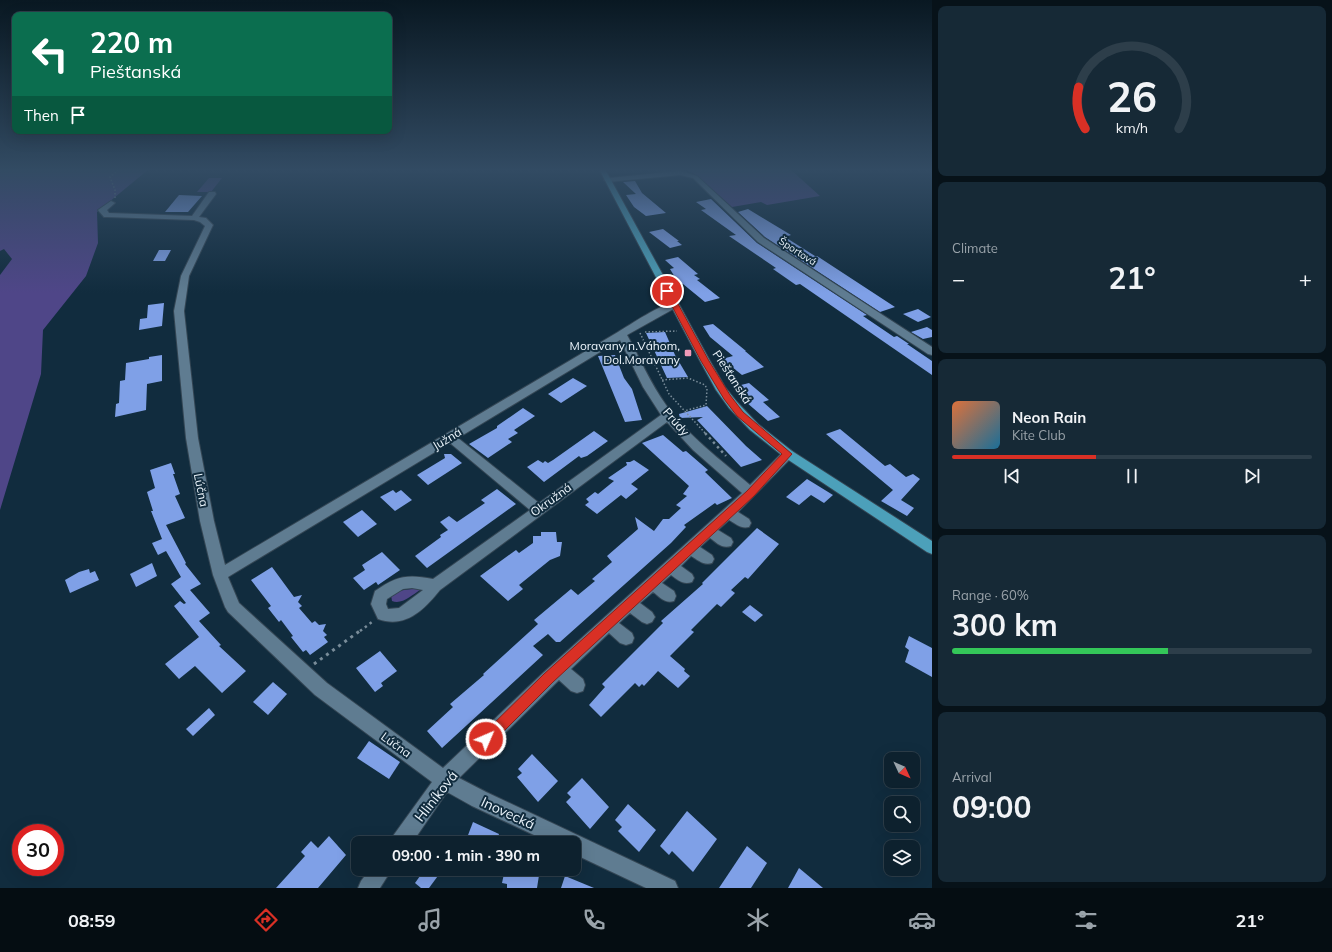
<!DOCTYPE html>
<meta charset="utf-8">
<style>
body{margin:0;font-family:Mulish,sans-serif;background:#162936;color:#f1f3f6;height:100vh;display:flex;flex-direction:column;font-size:15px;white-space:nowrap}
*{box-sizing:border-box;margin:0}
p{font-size:13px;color:#9aa3aa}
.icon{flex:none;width:22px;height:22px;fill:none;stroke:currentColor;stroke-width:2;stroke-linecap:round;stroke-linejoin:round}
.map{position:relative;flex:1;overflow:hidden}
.side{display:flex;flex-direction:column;gap:6px;padding:6px;background:#071219;width:400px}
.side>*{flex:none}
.banner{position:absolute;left:12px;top:12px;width:380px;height:122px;border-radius:8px;box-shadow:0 4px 16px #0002,0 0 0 1px #2d3e4a;background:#0b6e4f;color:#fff;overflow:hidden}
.needle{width:26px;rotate:134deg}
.fabs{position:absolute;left:884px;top:752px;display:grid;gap:8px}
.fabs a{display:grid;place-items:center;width:36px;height:36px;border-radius:8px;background:#0d212e;box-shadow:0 4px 16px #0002,0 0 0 1px #2d3e4a;font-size:20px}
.speed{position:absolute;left:12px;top:824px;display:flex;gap:8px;font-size:20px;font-weight:700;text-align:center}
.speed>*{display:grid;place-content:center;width:52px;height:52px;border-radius:50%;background:#0d212e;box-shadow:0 4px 16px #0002,0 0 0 1px #2d3e4a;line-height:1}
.speed .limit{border:6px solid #d22;background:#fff;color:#111}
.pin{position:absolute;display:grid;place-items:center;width:34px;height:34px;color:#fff;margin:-17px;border:2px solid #fff;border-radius:50%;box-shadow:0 1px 4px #0007}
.me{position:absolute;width:44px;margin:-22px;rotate:45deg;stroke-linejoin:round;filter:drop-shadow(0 0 3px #0008)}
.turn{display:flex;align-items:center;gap:14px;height:84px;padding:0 12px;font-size:18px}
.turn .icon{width:52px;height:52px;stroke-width:2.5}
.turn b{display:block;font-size:28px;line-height:34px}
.then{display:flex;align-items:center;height:38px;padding:0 12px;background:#0003;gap:8px;font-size:15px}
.big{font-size:30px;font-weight:700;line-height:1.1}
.side .card{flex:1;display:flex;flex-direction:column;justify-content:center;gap:6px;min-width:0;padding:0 14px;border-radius:8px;background:#162936}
.side .dial{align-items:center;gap:0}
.dial svg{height:104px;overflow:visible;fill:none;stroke:#2d3e4a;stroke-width:7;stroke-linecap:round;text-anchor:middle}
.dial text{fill:#f1f3f6;stroke:none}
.song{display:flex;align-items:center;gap:12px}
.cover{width:48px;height:48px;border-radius:6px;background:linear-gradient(135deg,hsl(20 70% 55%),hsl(200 70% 35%))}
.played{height:4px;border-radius:2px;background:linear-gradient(90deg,#d93025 40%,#2d3e4a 40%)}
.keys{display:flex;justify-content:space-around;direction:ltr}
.heat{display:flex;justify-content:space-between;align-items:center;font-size:22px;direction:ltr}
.charge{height:6px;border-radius:3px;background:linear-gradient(90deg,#34c759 60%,#2d3e4a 0)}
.trip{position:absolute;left:351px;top:836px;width:230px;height:40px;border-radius:8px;background:#0d212e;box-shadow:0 4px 16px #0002,0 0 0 1px #2d3e4a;font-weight:700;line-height:40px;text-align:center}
.tabs{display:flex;height:64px;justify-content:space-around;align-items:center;background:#050d12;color:#9aa3aa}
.tabs .icon{width:28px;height:28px}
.tabs .selected{color:#d93025}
.tabs b{font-size:18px;color:#f1f3f6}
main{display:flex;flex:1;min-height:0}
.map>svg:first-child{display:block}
</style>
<main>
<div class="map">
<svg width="932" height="888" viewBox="0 0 932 888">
<rect width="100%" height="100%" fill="#112c3e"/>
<g fill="#4f4688">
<path d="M0 169H149L97 212 98 243 86 276 43 330 41 374 0 510V275L12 259 4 249 0 251Z"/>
<path d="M685 169H790L820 196 767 205 761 202 732 207 696 175Z"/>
<path d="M209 178H222L211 192H197Z"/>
<path d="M419 588 420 590C412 595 402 605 392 601L391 595 397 591Z"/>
</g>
<g fill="#7fa0e7">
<path d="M635 181 642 193 666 213 646 216 634 207 626 195 636 194 623 182Z"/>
<path d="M179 195 202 196 188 212H165Z"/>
<path d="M711 199 757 243 867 315 863 316 894 337 897 336 909 344H907L932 361V375L800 284 796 285 773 269 776 268 729 236 736 235 701 210 706 209 696 202Z"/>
<path d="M748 209 791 235 785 237 815 256H817L895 307 880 312 765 237 738 212Z"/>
<path d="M663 229 679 241H677L682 245 670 248 649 232Z"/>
<path d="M159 250H171L165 261H153Z"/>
<path d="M678 257 698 274 694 275 700 279 697 280 720 298 705 302 683 284H679L670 269 674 268 665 260Z"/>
<path d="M164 303 162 326 139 330 140 319 147 318 148 305Z"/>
<path d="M918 309 931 317 918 322 903 314Z"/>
<path d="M713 324 746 351H745L764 367 742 375 722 359 733 356 710 337 703 326Z"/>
<path d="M927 327 932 330V337L923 339 911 332Z"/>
<path d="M665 332 675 355 688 377 667 378 646 333Z"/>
<path d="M162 355V381L147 384 146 410 115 417 116 404 119 403 120 381 125 380 126 363 149 359V357Z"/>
<path d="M615 355 624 378 632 389 642 420 625 422 598 356Z"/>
<path d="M573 378 587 386 561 403 548 394Z"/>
<path d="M749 383 769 400 763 402 780 417 768 421 746 402 752 400 737 386Z"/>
<path d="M707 406 746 446 762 460 741 467 697 420 703 417 680 418 679 414Z"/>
<path d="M523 408 535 416 514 430 518 433 508 439 512 442 488 458 469 444 497 428V426Z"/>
<path d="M840 429 885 466 890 464 906 477 913 474 920 479 901 500 914 508 907 516 881 501 893 490 826 434Z"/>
<path d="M594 431 608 441 587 456 581 458 579 456 544 482 527 467 538 460 543 463 545 461 548 463 553 460Z"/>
<path d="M663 435 683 452 686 451 708 470 705 472 732 498 717 505 715 503 684 525 686 527 671 543 560 642H556L548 634 533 646 543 655 442 748 427 731 453 707 450 704 484 675 483 674 538 624 534 620 571 589 578 595 595 581 592 579 612 562 607 556 638 529 635 517 654 531 663 519H669L681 508 676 505 687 496 683 494 689 486 642 443Z"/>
<path d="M444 454H451L462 463 428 485 417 475 445 458Z"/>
<path d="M634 460 649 470 631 484 638 489 626 499 621 495 597 514 585 505 589 502 586 499 595 492 598 494 614 481 608 478 627 465 626 462H630Z"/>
<path d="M171 463 175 474H173L180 494 175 496 185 518 166 525 186 563 185 564 201 584 190 590 210 613 199 621 221 645 219 646 246 671 222 693 195 666 179 679 165 664 199 637 174 606 180 601 184 604 186 603 171 584 181 577 166 551 158 555 152 543 162 539 151 511H153L147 492 155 488 150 470Z"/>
<path d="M807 479 833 495 824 503 811 495 799 505 786 497Z"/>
<path d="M497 489 516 504 427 568 415 556 441 537 440 535 448 530 440 522 449 516 457 522 485 503 481 500Z"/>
<path d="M393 490 396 493 401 490 412 500 395 511 380 497Z"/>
<path d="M362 510 377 524 358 537 343 522Z"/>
<path d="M757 528 779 544 748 579 745 577 731 590 735 593 721 607 717 604 691 630 694 632 670 656 685 669 684 671 690 676 678 688 658 671 644 686 642 684 639 687 635 683 601 717 589 705 605 687 602 684 663 623 661 621 703 584 702 583Z"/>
<path d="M541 532H556L557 542H562L560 556 550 560 519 585 523 589 508 601 480 576 516 550 519 553 533 543V536H541Z"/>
<path d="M382 552 400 570 378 585 376 582 364 590 353 578 365 570 362 565Z"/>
<path d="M152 563 157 576 136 587 130 574Z"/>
<path d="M272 567 294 597 302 595 298 602 302 606 299 608 312 623 315 621 319 625 326 624 323 631 327 635 324 637 328 642 310 655 306 650 303 652 291 637 293 636 281 620 279 622 268 608 271 606 251 580Z"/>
<path d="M89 569 90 573 95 571 99 580 70 593 65 580 79 572Z"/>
<path d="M750 605 763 615 755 622 742 612Z"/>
<path d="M909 636 932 648V677L905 662 909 650 905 647Z"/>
<path d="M380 651 397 671 381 683 383 686 375 692 356 668Z"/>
<path d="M273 682 287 694 268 715 253 702Z"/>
<path d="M209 708 215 715 193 736 186 729Z"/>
<path d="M369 741 400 762 389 779 357 758Z"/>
<path d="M532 754 558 781 538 802 517 777 522 773 518 769Z"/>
<path d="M582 778 609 807 590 829 566 802 571 797 567 793Z"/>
<path d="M628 804 656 830 639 852 618 831 622 827 615 820Z"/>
<path d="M687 811 717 839 693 872 672 851 669 855 660 846Z"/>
<path d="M473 822 499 834 496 843H465Z"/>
<path d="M329 836 346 855 318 888H276L305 856 301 852 311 841 318 848Z"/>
<path d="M747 846 767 863 751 888H719Z"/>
<path d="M799 868 823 888H788Z"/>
<path d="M425 869H443L429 888H421L415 883Z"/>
<path d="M505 869H540L537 888H507V884L502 883Z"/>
<path d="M565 876 594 888H561Z"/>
</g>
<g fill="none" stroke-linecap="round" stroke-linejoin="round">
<g stroke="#344654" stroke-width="2">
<g id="minor">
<path d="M680 171 697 176 764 238 932 347V355L928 354 758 242 693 178 680 175 608 182 604 180 608 178Z"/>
<path d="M209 192H215L216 194 199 217 206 218 213 225 189 276 184 311 198 438 214 521 225 565 618 332C630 325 666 300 677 303L679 305 677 307 627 335C640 358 650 383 666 405 688 436 721 460 750 485L784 451 788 450 792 451 794 454 792 457 738 512 749 519 751 523 749 527C741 529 736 524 729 520L718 530 731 538 733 542 731 546C722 549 717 543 710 538L700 547 712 555 714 559 712 563C704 566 698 560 691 556L681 566 692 574 694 578 692 582C683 585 678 580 671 575L662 583 674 591 676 596 674 601C665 604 660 597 653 592L640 603 652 612 655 617 652 622 647 624 642 622 630 613 619 623 632 633 634 638 632 643 626 645 620 643 609 633 571 669 583 679 585 685 583 691 577 693 571 691 559 680 459 778 486 792 675 881 678 888H646L574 854V843H551L472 806 447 792 412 843H390L393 836 432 782 315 695 228 612 225 607 213 575 200 521 186 438 174 311 181 276 205 226 200 222 194 220 107 217H104L98 210 111 201 115 203 107 210 109 213 192 216ZM620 340 643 387 661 415 539 503 458 438ZM667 422 693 450 742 493 543 673 443 768 327 683 239 603 228 577 450 443 530 510 433 579C407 574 397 576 375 591L371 604 378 619C405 629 424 610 440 590ZM412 588 423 590 399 608 388 609 386 604 387 599 403 589Z"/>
<path d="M370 869H392L380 888H358L361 881Z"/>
</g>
</g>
<g stroke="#344654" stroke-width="2">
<path id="major" d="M599 169H605L710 361 725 387 737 402 758 424 792 451 932 541V554L927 552 784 457 750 430 729 408 716 390 700 361Z"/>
</g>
<g stroke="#798c99" stroke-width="1.5" stroke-dasharray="1.5 2" stroke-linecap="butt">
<path d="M115 198V190L110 177 120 169"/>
<path d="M645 332 677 331"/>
<path d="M640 333 669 394 706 434"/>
<path d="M662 380 688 378 705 385 707 389 706 405 684 411"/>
</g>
<g stroke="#798c99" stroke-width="2.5" stroke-dasharray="2.5 3.5" stroke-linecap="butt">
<path d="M705 433 726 456"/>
<path d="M360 631 372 622"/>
</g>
<path stroke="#798c99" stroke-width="3" stroke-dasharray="3 4.5" stroke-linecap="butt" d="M314 664 361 630"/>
<use href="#minor" fill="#5f7c91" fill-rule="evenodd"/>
<use href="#major" fill="#4ca0ba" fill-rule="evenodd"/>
</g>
<linearGradient id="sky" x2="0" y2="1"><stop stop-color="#091822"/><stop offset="0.58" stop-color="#324b63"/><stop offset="1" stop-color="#324b63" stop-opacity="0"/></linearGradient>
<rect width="932" height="293" fill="url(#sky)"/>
<path fill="#d93025" stroke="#8d1f18" d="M667 289 671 291 709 361 730 395 743 412 792 454 754 496 553 682 491 744 486 746 482 744 480 739 482 735 544 674 747 491 782 454 737 416 724 399 701 361 664 291Z"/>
<rect fill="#ef9ab8" stroke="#112c3e" stroke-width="1.5" x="684" y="349" width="8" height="8" rx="2"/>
<g text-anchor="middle" stroke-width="4" stroke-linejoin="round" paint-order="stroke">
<g font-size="10" fill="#ecf5fc" stroke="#112c3e">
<text transform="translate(798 251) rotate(33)" y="4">Športová</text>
</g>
<g font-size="12" fill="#ecf5fc" stroke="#112c3e" text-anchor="end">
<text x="680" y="350">Moravany n.Váhom,<tspan x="680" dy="14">Dol.Moravany</tspan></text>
</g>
<g font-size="12" fill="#ecf5fc" stroke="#112c3e">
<text transform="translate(732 377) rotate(57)" y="4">Piešťanská</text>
<text transform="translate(676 422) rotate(49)" y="4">Prúdy</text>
<text transform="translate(447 439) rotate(-31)" y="4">Južná</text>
<text transform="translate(201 490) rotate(79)" y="4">Lúčna</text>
<text transform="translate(551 500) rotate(-36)" y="4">Okružná</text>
<text transform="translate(396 745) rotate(36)" y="4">Lúčna</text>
</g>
<g font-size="14" fill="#ecf5fc" stroke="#112c3e">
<text transform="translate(436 796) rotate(-52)" y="5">Hliníková</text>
<text transform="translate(508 813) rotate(25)" y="5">Inovecká</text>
</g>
</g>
</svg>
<div class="fabs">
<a><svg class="needle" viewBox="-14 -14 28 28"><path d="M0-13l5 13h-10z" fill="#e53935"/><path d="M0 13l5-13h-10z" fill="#9aa3aa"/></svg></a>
<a><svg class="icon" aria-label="search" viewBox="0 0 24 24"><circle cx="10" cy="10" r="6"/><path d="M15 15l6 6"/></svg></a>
<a><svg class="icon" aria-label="layers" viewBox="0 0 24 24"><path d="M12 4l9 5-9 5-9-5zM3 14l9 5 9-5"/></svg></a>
</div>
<div class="speed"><div class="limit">30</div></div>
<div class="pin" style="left:667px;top:291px;background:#d93025"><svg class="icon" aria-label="arrive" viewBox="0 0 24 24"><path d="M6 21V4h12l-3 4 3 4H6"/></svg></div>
<svg class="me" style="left:486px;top:739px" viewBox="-20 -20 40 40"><circle r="17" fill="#d93025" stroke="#fff" stroke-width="3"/><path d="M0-11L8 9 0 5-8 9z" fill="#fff"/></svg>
<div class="trip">09:00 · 1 min · 390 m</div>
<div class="banner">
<div class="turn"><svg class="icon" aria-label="left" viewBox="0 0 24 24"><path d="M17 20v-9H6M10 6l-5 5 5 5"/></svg><div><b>220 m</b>Piešťanská</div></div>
<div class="then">Then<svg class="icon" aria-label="arrive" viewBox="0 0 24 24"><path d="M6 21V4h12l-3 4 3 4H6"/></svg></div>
</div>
</div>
<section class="side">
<div class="card dial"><svg viewBox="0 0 100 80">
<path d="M14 69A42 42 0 1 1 86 69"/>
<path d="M14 69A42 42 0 0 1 9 37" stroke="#d93025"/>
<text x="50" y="56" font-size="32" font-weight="700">26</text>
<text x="50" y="72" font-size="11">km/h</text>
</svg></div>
<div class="card"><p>Climate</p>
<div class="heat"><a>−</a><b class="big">21°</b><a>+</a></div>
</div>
<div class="card">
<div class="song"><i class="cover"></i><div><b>Neon Rain</b><p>Kite Club</p></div></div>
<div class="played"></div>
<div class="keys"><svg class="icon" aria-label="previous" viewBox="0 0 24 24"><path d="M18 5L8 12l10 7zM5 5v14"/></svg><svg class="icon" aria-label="pause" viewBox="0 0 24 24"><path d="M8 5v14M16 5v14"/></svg><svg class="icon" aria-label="next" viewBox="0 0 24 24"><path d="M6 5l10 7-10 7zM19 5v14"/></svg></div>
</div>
<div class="card"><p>Range · 60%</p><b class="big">300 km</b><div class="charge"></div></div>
<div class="card"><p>Arrival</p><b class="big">09:00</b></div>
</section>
</main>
<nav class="tabs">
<b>08:59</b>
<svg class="icon selected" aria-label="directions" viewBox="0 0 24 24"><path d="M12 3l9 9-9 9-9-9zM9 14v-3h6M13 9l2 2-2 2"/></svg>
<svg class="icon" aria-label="music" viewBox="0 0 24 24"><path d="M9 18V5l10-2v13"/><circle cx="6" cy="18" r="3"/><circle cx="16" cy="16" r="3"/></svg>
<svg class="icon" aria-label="phone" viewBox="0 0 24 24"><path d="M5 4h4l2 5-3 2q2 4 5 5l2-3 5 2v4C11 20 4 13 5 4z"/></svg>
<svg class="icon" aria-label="climate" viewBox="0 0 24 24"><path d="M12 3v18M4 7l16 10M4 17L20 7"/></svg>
<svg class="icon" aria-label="car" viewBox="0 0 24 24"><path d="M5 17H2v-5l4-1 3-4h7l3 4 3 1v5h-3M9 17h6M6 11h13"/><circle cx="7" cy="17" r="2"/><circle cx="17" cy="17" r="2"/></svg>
<svg class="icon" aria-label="filters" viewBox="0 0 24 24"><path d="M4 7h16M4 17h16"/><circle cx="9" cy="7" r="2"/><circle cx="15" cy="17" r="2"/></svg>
<b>21°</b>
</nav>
